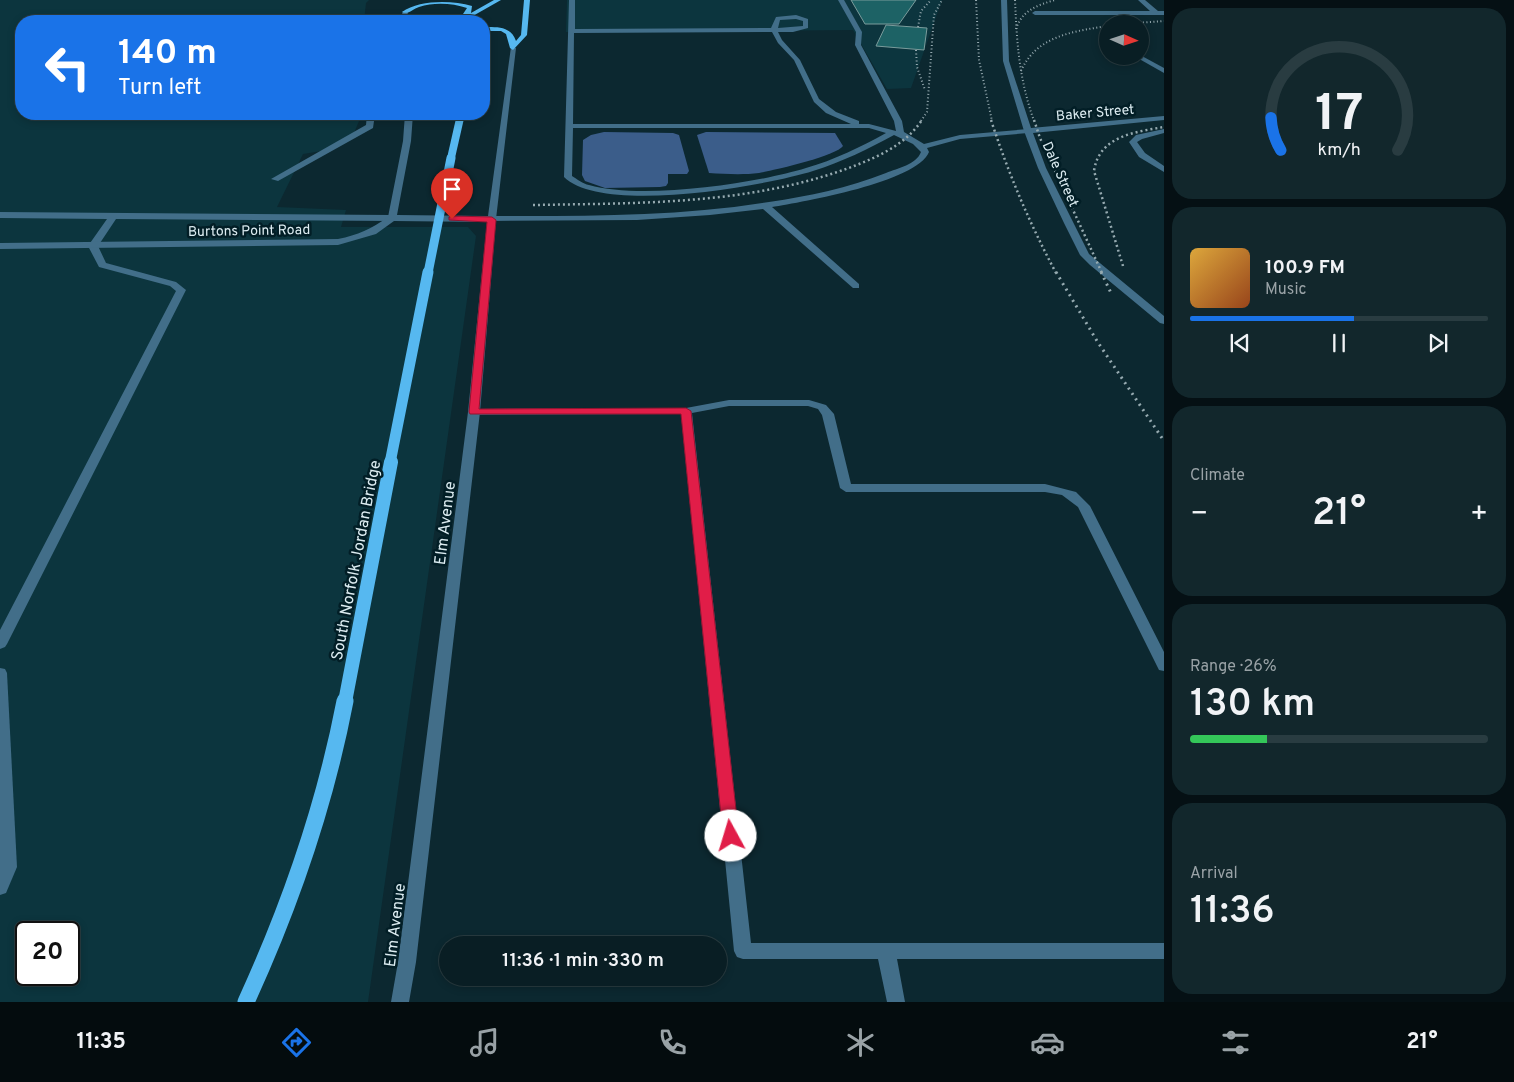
<!DOCTYPE html>
<meta charset="utf-8">
<style>
body{margin:0;font-family:Overpass,sans-serif;background:#12272c;color:#f1f3f6;height:100vh;display:flex;flex-direction:column;font-size:19px;white-space:nowrap}
*{box-sizing:border-box;margin:0}
p{font-size:16px;color:#99a2a6}
.icon{flex:none;width:28px;height:28px;fill:none;stroke:currentColor;stroke-width:2;stroke-linecap:round;stroke-linejoin:round}
.map{position:relative;flex:1;overflow:hidden}
.sheet{display:flex;flex-direction:column;gap:8px;padding:8px;background:#051014;width:350px}
.sheet>*{flex:none}
.hud{position:absolute;left:15px;top:15px;width:475px;height:105px;border-radius:20px;box-shadow:0 2px 8px #0003,0 0 0 1px #293c41;background:#1a73e8;color:#fff;overflow:hidden}
.needle{width:32px;rotate:93deg}
.tools{position:absolute;left:1099px;top:15px;display:grid;gap:10px}
.tools a{display:grid;place-items:center;width:50px;height:50px;border-radius:50%;background:#091e24;box-shadow:0 2px 8px #0003,0 0 0 1px #293c41;font-size:25px}
.speed{position:absolute;left:15px;top:921px;display:flex;gap:10px;font-size:25px;font-weight:700;text-align:center}
.speed>*{display:grid;place-content:center;width:65px;height:65px;border-radius:50%;background:#091e24;box-shadow:0 2px 8px #0003,0 0 0 1px #293c41;line-height:1}
.speed .limit{border:2px solid #111;border-radius:8px;background:#fff;color:#111}
.pin{position:absolute;display:grid;place-items:center;width:42px;height:42px;color:#fff;margin:-51px -21px;border-radius:50% 50% 50% 0;rotate:-45deg;box-shadow:0 0 5px #0007}
.pin .icon{rotate:45deg}
.me{position:absolute;width:55px;margin:-28px;rotate:354deg;stroke-linejoin:round;filter:drop-shadow(0 0 4px #0008)}
.turn{display:flex;align-items:center;gap:18px;height:105px;padding:0 20px;font-size:22px}
.turn .icon{width:65px;height:65px;stroke-width:2.5}
.turn b{display:block;font-size:35px;line-height:42px}
.big{font-size:38px;font-weight:600;line-height:1.1}
.sheet .tile{flex:1;display:flex;flex-direction:column;justify-content:center;gap:8px;min-width:0;padding:0 18px;border-radius:20px;background:#12272c}
.sheet .dial{align-items:center;gap:0}
.dial svg{height:130px;overflow:visible;fill:none;stroke:#293c41;stroke-width:7;stroke-linecap:round;text-anchor:middle}
.dial text{fill:#f1f3f6;stroke:none}
.song{display:flex;align-items:center;gap:15px}
.cover{width:60px;height:60px;border-radius:8px;background:linear-gradient(135deg,hsl(40 70% 55%),hsl(20 70% 35%))}
.played{height:5px;border-radius:2px;background:linear-gradient(90deg,#1a73e8 55%,#293c41 55%)}
.keys{display:flex;justify-content:space-around;direction:ltr}
.heat{display:flex;justify-content:space-between;align-items:center;font-size:28px;direction:ltr}
.charge{height:8px;border-radius:4px;background:linear-gradient(90deg,#34c759 26%,#293c41 0)}
.trip{position:absolute;left:439px;top:936px;width:288px;height:50px;border-radius:25px;background:#091e24;box-shadow:0 2px 8px #0003,0 0 0 1px #293c41;font-weight:600;line-height:50px;text-align:center}
.tabs{display:flex;height:80px;justify-content:space-around;align-items:center;background:#040c0e;color:#99a2a6}
.tabs .icon{width:35px;height:35px}
.tabs .selected{color:#1a73e8}
.tabs b{font-size:22px;color:#f1f3f6}
main{display:flex;flex:1;min-height:0}
.map>svg:first-child{display:block}
</style>
<main>
<div class="map">
<svg width="1164" height="1002" viewBox="0 0 1164 1002">
<rect width="100%" height="100%" fill="#0c2830"/>
<g fill="#0c353e" fill-rule="evenodd">
<path d="M0 0H369L366 3 364 21H21V114H362L354 133 328 150 303 154 277 207 346 210 341 227H468L476 236 368 1002H0ZM26 932H69V975H26Z"/>
<path d="M567 0H942L911 88 887 89 853 30 566 32Z"/>
</g>
<g fill="#3b5d8a">
<path d="M604 132 673 133 679 135 689 171 687 174H668V183L666 186 660 187 605 188 585 181 582 175 583 140 591 135Z"/>
<path d="M706 132 835 133 843 146C836 156 775 170 759 173 743 175 725 174 709 173L697 135Z"/>
</g>
<g fill="#1d6265" stroke="#7b9c9c">
<path d="M851 0H916L899 24H865Z"/>
<path d="M886 25 927 28 924 50 876 46Z"/>
</g>
<g fill="none" stroke-linecap="round" stroke-linejoin="round">
<g fill="#426e89" fill-rule="evenodd">
<path d="M569 0H575V29L771 28 776 17 796 15 808 19V28L793 32H778L782 40 800 60 819 99 836 112 859 121V124H869L896 131 894 121 855 45 856 32 838 0H844L862 32 861 45 902 121 904 132 924 144 960 135 1028 129 1032 131 1028 133 960 139 927 148 929 152C917 182 803 202 772 207L859 284V288H853L763 209 710 215 637 220 489 221 488 219 492 216C584 216 677 217 769 202 809 196 848 188 886 173 898 168 916 165 921 152L913 144 894 135C868 149 842 162 813 171 765 186 602 215 564 177ZM796 19 803 21V26L778 28 780 20ZM772 32 778 43 794 60 814 102 826 113 851 124H573L574 33ZM573 128H869L886 133C861 147 834 160 806 168 754 184 641 200 589 185 583 184 577 179 572 176Z"/>
<path d="M1138 0H1145L1158 11H1164V15H1035L1032 13 1035 11H1150Z"/>
<path d="M1140 55 1164 68V73L1134 56Z"/>
<path d="M367 114H375L373 128 278 181 271 179 366 125Z"/>
<path d="M1164 129V133L1142 139 1137 142 1145 153 1164 166V172L1139 157 1129 142 1136 135Z"/>
<path d="M0 212 392 215 396 218 392 221 116 219 98 246 106 263 176 282 186 290 7 644 5 647 0 649V630L176 291 170 286 99 267 88 246 107 219 0 218Z"/>
<path d="M729 400H809L826 405 834 414 851 484H1045L1076 492 1090 506 1164 652V671L1159 670 1157 666 1078 507 1062 495 1045 492H846L840 488 822 415 818 409 808 406H729L692 413 751 943H1164V959H897L905 1002H887L878 959H743L737 957 734 951 681 414 474 415 468 412 474 409 686 408Z"/>
<path d="M0 668 5 669 7 673 17 867 6 893 0 895Z"/>
</g>
<g fill="#426e89" fill-rule="evenodd">
<path d="M1001 0H1007L1009 61 1031 128 1164 116V120L1033 133 1046 168 1089 254 1164 316V324L1160 323 1090 265 1080 255 1064 223 1038 168 1024 131 1003 61Z"/>
<path d="M403 11 408 12 406 21H400Z"/>
<path d="M511 47 516 48 496 219 480 412 416 962 409 1002H391L398 962 468 412 487 222 394 221 376 234 338 245 0 249V243L338 239C358 235 371 229 388 217L403 141 405 114H413L411 141 397 215 488 216Z"/>
</g>
<g fill="#56b8f0" fill-rule="evenodd">
<path d="M494 0H501L464 21 459 20 467 8C452 3 434 2 419 7 413 9 408 15 402 12 419 0 451 0 472 6L471 13Z"/>
<path d="M524 0H530L527 35 513 50 510 48 506 34 501 31H484V27C497 27 511 26 516 41L521 35Z"/>
<path d="M457 114H465L455 158 451 160 447 158Z"/>
</g>
<g stroke="#96aab0" stroke-width="2" stroke-dasharray="1 2.5" stroke-linecap="butt">
<path d="M976 0 979 60 992 121"/>
<path d="M1015 0C1017 45 1019 78 1034 121"/>
<path d="M1122 24 1164 21"/>
<path d="M918 27 921 11 931 0"/>
<path d="M1016 29C1022 10 1038 5 1055 0"/>
<path d="M916 50 917 67 925 90"/>
<path d="M1021 71C1036 36 1074 31 1108 26"/>
<path d="M921 121 927 112 934 15 942 0"/>
</g>
<g stroke="#96aab0" stroke-width="2.5" stroke-dasharray="2 3" stroke-linecap="butt">
<path d="M991 120C1009 175 1029 222 1056 273"/>
<path d="M1034 120 1040 138 1102 273"/>
<path d="M533 205C641 203 752 205 854 166 880 156 906 144 922 120"/>
<path d="M1123 266 1094 171C1099 136 1135 132 1164 127"/>
</g>
<g stroke="#96aab0" stroke-width="3" stroke-dasharray="2 4.5" stroke-linecap="butt">
<path d="M1056 272 1097 341 1164 441"/>
<path d="M1101 272 1111 293"/>
</g>
<path stroke="#56b8f0" stroke-width="9" d="M428 273 451 158"/>
<path stroke="#56b8f0" stroke-width="11" d="M390 463 428 272"/>
<path stroke="#56b8f0" stroke-width="14" d="M345 702 391 462"/>
<path stroke="#56b8f0" stroke-width="17" d="M246 1002C290 906 325 805 345 701"/>
</g>
<path fill="#e11d48" stroke="#92132f" d="M452 216 492 217 496 220 479 409 686 408 691 411 739 836 736 840 731 842 726 840 723 836 681 414H470L469 412 487 222 449 220V217Z"/>
<g text-anchor="middle" stroke-width="5" stroke-linejoin="round" paint-order="stroke">
<g font-size="14" fill="#dcecf1" stroke="#021e26">
<text transform="translate(1095 112) rotate(-5)" y="5">Baker Street</text>
<text transform="translate(1061 174) rotate(66)" y="5">Dale Street</text>
<text transform="translate(249 230) rotate(-1)" y="5">Burtons Point Road</text>
</g>
<g font-size="16" fill="#dcecf1" stroke="#021e26">
<text transform="translate(444 523) rotate(-83)" y="6">Elm Avenue</text>
<text transform="translate(355 560) rotate(-79)" y="6">South Norfolk Jordan Bridge</text>
<text transform="translate(394 925) rotate(-83)" y="6">Elm Avenue</text>
</g>
</g>
</svg>
<div class="tools">
<a><svg class="needle" viewBox="-14 -14 28 28"><path d="M0-13l5 13h-10z" fill="#e53935"/><path d="M0 13l5-13h-10z" fill="#99a2a6"/></svg></a>
</div>
<div class="speed"><div class="limit">20</div></div>
<div class="pin" style="left:452px;top:219px;background:#d93025"><svg class="icon" aria-label="arrive" viewBox="0 0 24 24"><path d="M6 21V4h12l-3 4 3 4H6"/></svg></div>
<svg class="me" style="left:731px;top:836px" viewBox="-20 -20 40 40"><circle r="19" fill="#fff"/><path d="M0-13L10 11 0 6-10 11z" fill="#e11d48"/></svg>
<div class="trip">11:36 · 1 min · 330 m</div>
<div class="hud">
<div class="turn"><svg class="icon" aria-label="left" viewBox="0 0 24 24"><path d="M17 20v-9H6M10 6l-5 5 5 5"/></svg><div><b>140 m</b>Turn left</div></div>
</div>
</div>
<section class="sheet">
<div class="tile dial"><svg viewBox="0 0 100 80">
<path d="M14 69A42 42 0 1 1 86 69"/>
<path d="M14 69A42 42 0 0 1 8 49" stroke="#1a73e8"/>
<text x="50" y="56" font-size="32" font-weight="700">17</text>
<text x="50" y="72" font-size="11">km/h</text>
</svg></div>
<div class="tile">
<div class="song"><i class="cover"></i><div><b>100.9 FM</b><p>Music</p></div></div>
<div class="played"></div>
<div class="keys"><svg class="icon" aria-label="previous" viewBox="0 0 24 24"><path d="M18 5L8 12l10 7zM5 5v14"/></svg><svg class="icon" aria-label="pause" viewBox="0 0 24 24"><path d="M8 5v14M16 5v14"/></svg><svg class="icon" aria-label="next" viewBox="0 0 24 24"><path d="M6 5l10 7-10 7zM19 5v14"/></svg></div>
</div>
<div class="tile"><p>Climate</p>
<div class="heat"><a>−</a><b class="big">21°</b><a>+</a></div>
</div>
<div class="tile"><p>Range · 26%</p><b class="big">130 km</b><div class="charge"></div></div>
<div class="tile"><p>Arrival</p><b class="big">11:36</b></div>
</section>
</main>
<nav class="tabs">
<b>11:35</b>
<svg class="icon selected" aria-label="directions" viewBox="0 0 24 24"><path d="M12 3l9 9-9 9-9-9zM9 14v-3h6M13 9l2 2-2 2"/></svg>
<svg class="icon" aria-label="music" viewBox="0 0 24 24"><path d="M9 18V5l10-2v13"/><circle cx="6" cy="18" r="3"/><circle cx="16" cy="16" r="3"/></svg>
<svg class="icon" aria-label="phone" viewBox="0 0 24 24"><path d="M5 4h4l2 5-3 2q2 4 5 5l2-3 5 2v4C11 20 4 13 5 4z"/></svg>
<svg class="icon" aria-label="climate" viewBox="0 0 24 24"><path d="M12 3v18M4 7l16 10M4 17L20 7"/></svg>
<svg class="icon" aria-label="car" viewBox="0 0 24 24"><path d="M5 17H2v-5l4-1 3-4h7l3 4 3 1v5h-3M9 17h6M6 11h13"/><circle cx="7" cy="17" r="2"/><circle cx="17" cy="17" r="2"/></svg>
<svg class="icon" aria-label="filters" viewBox="0 0 24 24"><path d="M4 7h16M4 17h16"/><circle cx="9" cy="7" r="2"/><circle cx="15" cy="17" r="2"/></svg>
<b>21°</b>
</nav>
